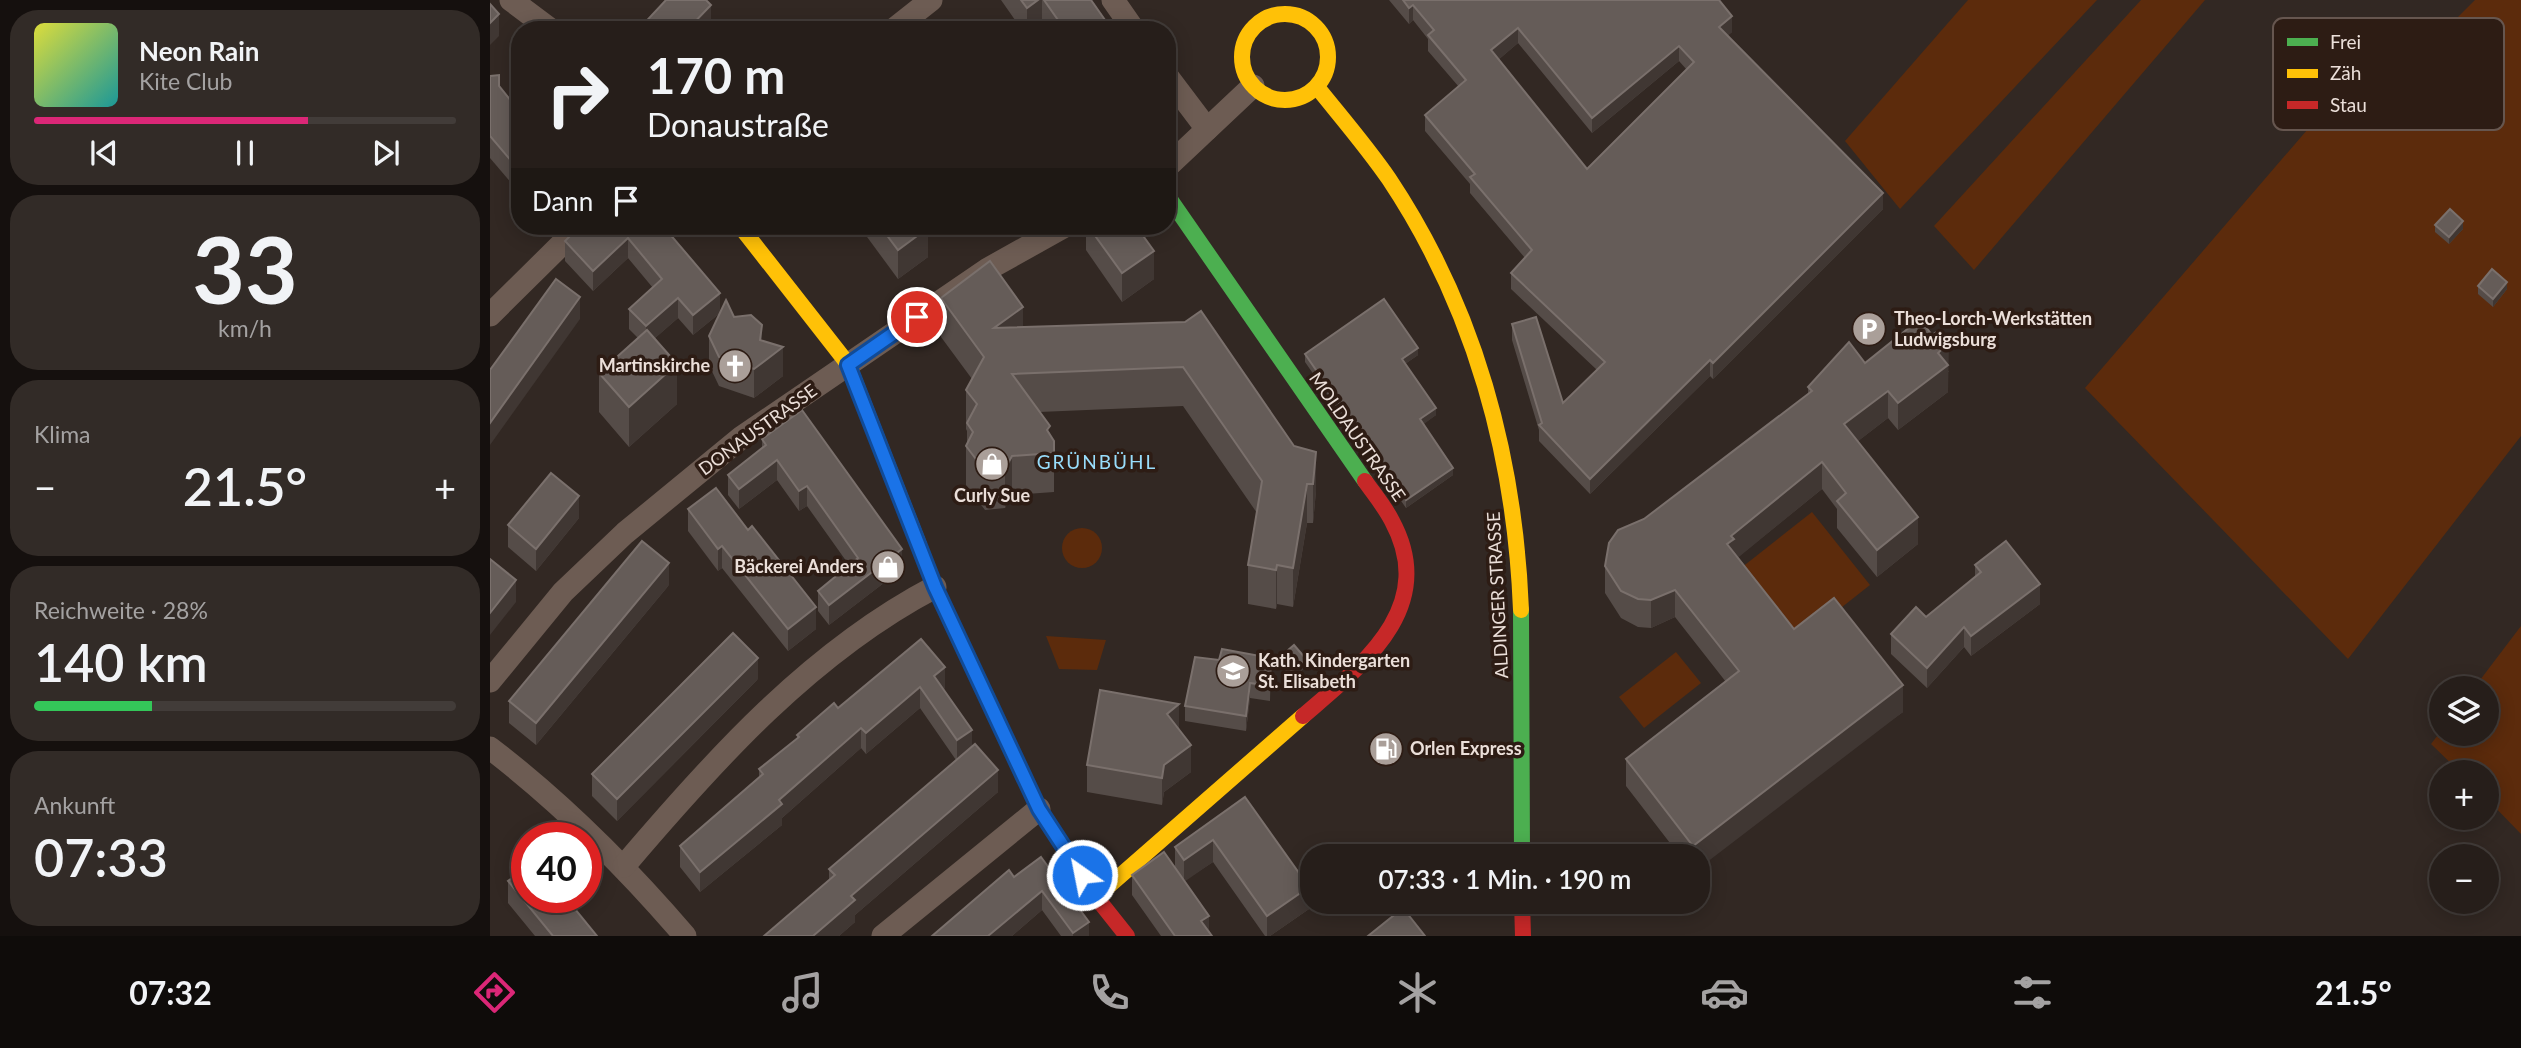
<!DOCTYPE html>
<html lang="de">
<meta charset="utf-8">
<style>
body{margin:0;font-family:Lato,sans-serif;background:#322b27;color:#f1f3f6;height:100vh;display:flex;flex-direction:column;font-size:26px;white-space:nowrap}
*{box-sizing:border-box;margin:0}
p{font-size:23px;color:#a4a2a2}
.icon{flex:none;width:38px;height:38px;fill:none;stroke:currentColor;stroke-width:2;stroke-linecap:round;stroke-linejoin:round}
.map{position:relative;flex:1;overflow:hidden}
.panel{display:flex;flex-direction:column;gap:10px;padding:10px;background:#15100e;width:490px}
.panel>*{flex:none}
.guide{position:absolute;left:21px;top:21px;width:665px;height:214px;border-radius:28px;box-shadow:0 4px 18px #0003,0 0 0 2px #423c39;background:#261e1a;color:#f1f3f6;overflow:hidden}
.controls{position:absolute;left:1939px;top:676px;display:grid;gap:14px}
.controls a{display:grid;place-items:center;width:70px;height:70px;border-radius:50%;background:#261e1a;box-shadow:0 4px 18px #0003,0 0 0 2px #423c39;font-size:35px}
.speed{position:absolute;left:21px;top:822px;display:flex;gap:14px;font-size:35px;font-weight:700;text-align:center}
.speed>*{display:grid;place-content:center;width:91px;height:91px;border-radius:50%;background:#261e1a;box-shadow:0 4px 18px #0003,0 0 0 2px #423c39;line-height:1}
.speed .limit{border:10px solid #d22;background:#fff;color:#111}
.pin{position:absolute;display:grid;place-items:center;width:60px;height:60px;color:#fff;margin:-30px;border:4px solid #fff;border-radius:50%;box-shadow:0 2px 7px #0007}
.me{position:absolute;width:77px;margin:-38px;rotate:327deg;stroke-linejoin:round;filter:drop-shadow(0 0 5px #0008)}
.turn{display:flex;align-items:center;gap:24px;height:147px;padding:0 21px;font-size:32px}
.turn .icon{width:91px;height:91px;stroke-width:2.5}
.turn b{display:block;font-size:49px;line-height:60px}
.then{display:flex;align-items:center;height:66px;padding:0 21px;background:#0003;gap:14px;font-size:26px}
.big{font-size:52px;font-weight:600;line-height:1.1}
.panel .tile{flex:1;display:flex;flex-direction:column;justify-content:center;gap:10px;min-width:0;padding:0 24px;border-radius:28px;background:#322b27}
.panel .dial{align-items:center;gap:0}
.dial b{font-size:91px;line-height:1}
.song{display:flex;align-items:center;gap:21px}
.cover{width:84px;height:84px;border-radius:10px;background:linear-gradient(135deg,hsl(60 70% 55%),hsl(180 70% 35%))}
.played{height:7px;border-radius:4px;background:linear-gradient(90deg,#db2777 65%,#423c39 65%)}
.keys{display:flex;justify-content:space-around;direction:ltr}
.heat{display:flex;justify-content:space-between;align-items:center;font-size:38px;direction:ltr}
.charge{height:10px;border-radius:5px;background:linear-gradient(90deg,#34c759 28%,#423c39 0)}
.trip{position:absolute;left:810px;top:844px;width:410px;height:70px;border-radius:28px;background:#261e1a;box-shadow:0 4px 18px #0003,0 0 0 2px #423c39;font-weight:600;line-height:70px;text-align:center}
.menu{display:flex;height:112px;justify-content:space-around;align-items:center;background:#0f0c0a;color:#a4a2a2}
.menu .icon{width:49px;height:49px}
.menu .current{color:#db2777}
.menu b{font-size:32px;color:#f1f3f6}
main{display:flex;flex:1;min-height:0}
.map>svg:first-child{display:block}
</style>
<main>
<section class="panel">
<div class="tile">
<div class="song"><i class="cover"></i><div><b>Neon Rain</b><p>Kite Club</p></div></div>
<div class="played"></div>
<div class="keys"><svg class="icon" aria-label="previous" viewBox="0 0 24 24"><path d="M18 5L8 12l10 7zM5 5v14"/></svg><svg class="icon" aria-label="pause" viewBox="0 0 24 24"><path d="M8 5v14M16 5v14"/></svg><svg class="icon" aria-label="next" viewBox="0 0 24 24"><path d="M6 5l10 7-10 7zM19 5v14"/></svg></div>
</div>
<div class="tile dial"><b>33</b><p>km/h</p></div>
<div class="tile"><p>Klima</p>
<div class="heat"><a>−</a><b class="big">21.5°</b><a>+</a></div>
</div>
<div class="tile"><p>Reichweite · 28%</p><b class="big">140 km</b><div class="charge"></div></div>
<div class="tile"><p>Ankunft</p><b class="big">07:33</b></div>
</section>
<div class="map">
<svg width="2031" height="936" viewBox="0 0 2031 936">
<rect width="100%" height="100%" fill="#322823"/>
<g fill="#5c2b0c">
<path d="M1478 0H1607L1410 209 1355 141Z"/>
<path d="M1651 0H1715L1484 270 1444 226Z"/>
<path d="M1985 0H2031V436L1858 659 1595 388 1891 44 1919 66Z"/>
<path d="M1322 512 1380 585 1309 641 1251 568Z"/>
<circle cx="592" cy="548" r="20"/>
<path d="M2031 626V834L1997 799V772H1970L1941 744 1951 731V733H1997V688H1984Z"/>
<path d="M556 636 616 640 607 670 569 669Z"/>
<path d="M1186 652 1211 683 1154 728 1129 697Z"/>
</g>
<g fill="none" stroke-linecap="round" stroke-linejoin="round">
<g stroke="#6d5c53" stroke-width="23">
<path d="M21 0 61 30"/>
<path d="M623 0 644 30"/>
<path d="M403 30 441 0"/>
<path d="M677 76 717 129"/>
<path d="M677 167 763 86"/>
<path d="M0 315 90 226"/>
<path d="M0 681 73 592 135 533 252 437 498 269 575 226"/>
<path d="M0 748C73 804 135 866 195 936"/>
<path d="M134 866C224 760 321 652 445 587"/>
<path d="M393 936 549 809"/>
</g>
<g stroke="#4caf50" stroke-width="16">
<path d="M677 195 875 481"/>
<path d="M1031 610 1032 856"/>
</g>
<g stroke="#ffc107" stroke-width="16">
<circle cx="795" cy="57" r="43"/>
<path d="M827 87C851 117 877 147 899 179 985 308 1025 457 1031 610"/>
<path d="M250 226 358 364 429 545"/>
<path d="M606 897 813 716"/>
</g>
<g stroke="#c62828" stroke-width="16">
<path d="M429 545 445 587 549 809 606 897 637 936"/>
<path d="M813 716C872 665 949 608 902 521 895 507 884 494 875 481"/>
<path d="M1032 901 1033 936"/>
</g>
</g>
<g fill="#554c48" fill-rule="evenodd">
<path d="M511 0H601L622 30H555L552 26 546 30H532Z"/>
<path d="M899 0H1229L1242 32 1237 36 1393 209 1223 379 1220 376 1100 494 1049 441V430L1022 340V324L1073 403 1107 370 1021 289V273L1035 258 980 193V184L935 131V115L969 87 938 51V39L923 20 919 24ZM1028 43 1102 133 1189 61 1197 70 1097 169 1008 60Z"/>
<path d="M0 76 30 112 23 185 0 158Z"/>
<path d="M1945 225 1973 229 1959 244 1945 232Z"/>
<path d="M173 226 230 313 244 317 272 340 293 376 264 398 229 386 219 365V336L230 313 203 335 188 318 165 338 187 404 139 447 109 412V373L148 338 139 329V309L163 288 138 258 103 291 75 261V241Z"/>
<path d="M369 226H436L438 257 408 279Z"/>
<path d="M596 226H646L664 279 632 302 596 250Z"/>
<path d="M1988 286 2017 289 2003 307 1988 294Z"/>
<path d="M451 298 533 327 695 322 804 446 826 452V491L823 523H817L803 607 787 604 786 609 758 604V565L767 513 693 406 549 412 560 434 564 441V492L522 495 515 508 495 510 476 485V446L477 443V431L476 429V390L482 379 451 337Z"/>
<path d="M815 354 928 355 915 364 946 415 933 424 963 475 916 508 815 362Z"/>
<path d="M1375 363 1459 371 1458 372V392L1408 430 1398 418 1368 441 1428 544 1387 577 1347 528V509L1332 489 1248 557 1304 629 1413 712 1208 856H1190L1136 786V759L1236 682 1185 617 1161 628 1148 627 1131 618 1115 593V566L1154 519 1318 394V387Z"/>
<path d="M272 439 412 569 339 625 328 611V591L359 565 317 506 309 511 287 480 249 509 238 495V475L272 448Z"/>
<path d="M198 509 326 629 298 651 232 568 228 571 198 531Z"/>
<path d="M89 518 46 571 18 547V525Z"/>
<path d="M1485 565 1550 604 1481 656 1474 647 1437 688 1401 654V634L1436 617 1485 577Z"/>
<path d="M179 585 46 745 19 723V701Z"/>
<path d="M431 639 455 688 453 689 482 747 508 792 365 915V922L349 936H274L339 880V869L466 760 430 708 376 754 371 748 292 818V825L210 892 190 867V846L269 778V769L307 739V735L348 708Z"/>
<path d="M790 657 816 667 802 678 790 664Z"/>
<path d="M781 658 780 701 760 698 756 731 695 721V706L729 660Z"/>
<path d="M268 679 127 821 102 796V774Z"/>
<path d="M689 728 701 772 674 792 672 805 597 792V765Z"/>
<path d="M755 797 819 909 780 936H775L723 862 694 881 722 936H671L642 895V875L685 868V847Z"/>
<path d="M551 857 599 936H571L552 910 522 936H442Z"/>
<path d="M18 881 37 898H89V908L86 911 107 936H45L18 903Z"/>
</g>
<g fill="#403733">
<path d="M548 0H552V26L546 30H537V8Z"/>
<path d="M221 5V27L218 30H197Z"/>
<path d="M923 5V20L919 24V8Z"/>
<path d="M9 14V36L0 45V23Z"/>
<path d="M1242 16V32L1229 43V27Z"/>
<path d="M1028 28V43L1001 66V50Z"/>
<path d="M1189 46V61L1102 133V118Z"/>
<path d="M30 158V180L23 185V163Z"/>
<path d="M1393 193V209L1223 379V363Z"/>
<path d="M1973 221V229L1959 244V237Z"/>
<path d="M438 228V257L408 279V250Z"/>
<path d="M138 238V258L103 291V271Z"/>
<path d="M664 251V279L632 302V273Z"/>
<path d="M2017 282V289L2003 307V299Z"/>
<path d="M230 293V313L203 335V315Z"/>
<path d="M90 297V319L0 445V423Z"/>
<path d="M188 298V318L156 346V326Z"/>
<path d="M533 307V346L504 328Z"/>
<path d="M272 325V353L293 347V376L264 398V369Z"/>
<path d="M1459 343 1458 392 1408 430V403L1448 353Z"/>
<path d="M928 348V355L912 366V359Z"/>
<path d="M1220 360V376L1100 494V479Z"/>
<path d="M187 364V404L139 447V407Z"/>
<path d="M1398 391V418L1354 452V424Z"/>
<path d="M946 408V415L930 427V419Z"/>
<path d="M826 452V491L823 523V484Z"/>
<path d="M522 456V495L515 508V469Z"/>
<path d="M287 460V480L249 509V489Z"/>
<path d="M1332 462V489L1244 561 1237 544 1241 536Z"/>
<path d="M963 468V475L916 508V500Z"/>
<path d="M817 484V523L803 607V568Z"/>
<path d="M317 486V506L309 511V491Z"/>
<path d="M89 496V518L46 571V549Z"/>
<path d="M1428 517V544L1387 577V550Z"/>
<path d="M232 546V568L228 571V549Z"/>
<path d="M412 549V569L339 625V605Z"/>
<path d="M179 563V585L46 745V723Z"/>
<path d="M787 565V604L786 609V570Z"/>
<path d="M26 580V602L0 635V613Z"/>
<path d="M1550 584V604L1481 656V636Z"/>
<path d="M1185 590V617L1161 628V600Z"/>
<path d="M326 607V629L298 651V629Z"/>
<path d="M1474 627V647L1437 688V668Z"/>
<path d="M268 658V679L127 821V799Z"/>
<path d="M816 659V667L802 678V671Z"/>
<path d="M455 667V688L444 696V676Z"/>
<path d="M760 683V698L756 731V716Z"/>
<path d="M1413 685V712L1208 869V856H1203V846Z"/>
<path d="M430 687V708L376 754V733Z"/>
<path d="M689 704V731L677 714Z"/>
<path d="M371 728V748L292 818V825L210 892V872L289 800Z"/>
<path d="M482 730V751L467 761V740Z"/>
<path d="M701 745V772L674 792 672 805V778L674 765Z"/>
<path d="M508 770V792L365 915V922L349 936H323L361 896Z"/>
<path d="M723 840V862L694 882V860Z"/>
<path d="M819 887V909L780 936H777V916Z"/>
<path d="M552 891V910L522 936H498Z"/>
<path d="M76 898H89V908L76 920Z"/>
<path d="M719 916V936L711 921Z"/>
<path d="M599 922V936H583V933Z"/>
</g>
<g fill="#655c58" stroke="#7a706c" stroke-width="2" fill-rule="evenodd">
<path d="M176 0H216L221 5 197 30H148Z"/>
<path d="M531 0H548L537 8Z"/>
<path d="M554 0H601L622 30H575Z"/>
<path d="M913 0H1229L1242 16 1229 27 1393 193 1223 363 1220 360 1100 479 1049 425 1052 423 1022 324 1046 317 1073 403 1115 362 1021 273 1042 250 980 177 985 174 935 115 976 80 938 35 944 30 923 5 919 8ZM1028 28 1102 118 1189 46 1204 62 1097 169 1001 50Z"/>
<path d="M0 4 9 14 0 23Z"/>
<path d="M448 22 454 30H437Z"/>
<path d="M9 75V86L30 112V158L23 163 0 136V76Z"/>
<path d="M1960 209 1973 221 1959 237 1945 225Z"/>
<path d="M90 226H173L230 293 203 315 188 298 156 326 139 309 172 279 138 238 103 271 75 241Z"/>
<path d="M390 226H436L438 228 408 250Z"/>
<path d="M598 226H646L664 251 632 273Z"/>
<path d="M500 261 533 307 504 328 695 322 711 311 804 446 826 452 823 484H817L803 568 787 565 786 570 758 565 772 481 693 367 522 374 560 426 557 430 564 441V453L522 456 515 469 495 471 476 446 483 432 477 423 487 404 476 390 494 357 451 298Z"/>
<path d="M2002 269 2017 282 2003 299 1988 286Z"/>
<path d="M66 279 90 297 0 423V370Z"/>
<path d="M894 299 928 348 912 359 946 408 930 419 963 468 916 500 815 354Z"/>
<path d="M236 300 244 317 261 315 272 325 270 340 293 347 264 369 229 357 219 336Z"/>
<path d="M1430 319 1442 335 1449 330 1459 343 1448 353 1458 365 1408 403 1398 391 1354 424 1428 517 1387 550 1347 501 1356 493 1332 462 1241 536 1244 539 1237 544 1304 629 1344 598 1413 685 1203 846 1136 759 1249 671 1185 590 1161 600 1148 599 1131 591 1115 566 1119 543 1128 530 1154 519 1322 391 1318 387 1359 342 1375 363Z"/>
<path d="M157 330 187 364 139 407 109 373Z"/>
<path d="M312 410 412 549 339 605 328 591 368 558 317 486 309 491 287 460 249 489 238 475 276 445 272 439Z"/>
<path d="M61 473 89 496 46 549 18 525Z"/>
<path d="M226 488 258 530 262 526 326 607 298 629 232 546 228 549 198 509Z"/>
<path d="M152 541 179 563 46 723 19 701Z"/>
<path d="M1516 541 1550 584 1481 636 1474 627 1437 668 1401 634 1426 607 1436 617 1491 572 1485 565Z"/>
<path d="M0 559 26 580 0 613Z"/>
<path d="M243 633 268 658 127 799 102 774Z"/>
<path d="M431 639 455 667 444 676 482 730 467 740 430 687 376 733 371 728 289 800 292 804 210 872 190 846 273 774 269 769 309 737 307 735 344 703 348 708Z"/>
<path d="M804 645 816 659 802 671 790 657Z"/>
<path d="M732 649 781 658 780 686 760 683 756 716 695 706 705 657 729 660Z"/>
<path d="M610 690 689 704 677 714 701 745 674 765 672 778 597 765Z"/>
<path d="M485 744 508 770 361 896 365 900 323 936H274L345 875 339 869Z"/>
<path d="M755 797 819 887 777 916 723 840 694 860 685 847Z"/>
<path d="M674 852 719 916 711 921 722 936H685L642 875Z"/>
<path d="M551 857 599 922 583 933 552 891 498 936H442L519 870 524 877Z"/>
<path d="M37 867V898H76L107 936H63L18 881Z"/>
<path d="M913 908 935 936H878Z"/>
</g>
<g fill="none" stroke-linecap="round" stroke-linejoin="round">
<g stroke="#114b97" stroke-width="18">
<path id="route" d="M427 317 358 365 445 587 549 809 592 875"/>
</g>
<use href="#route" stroke="#1a73e8" stroke-width="12"/>
</g>
<defs>
<g id="parking-disc" transform="scale(1.75)"><circle r="9.5" fill="#aa9f99" stroke="#2d1c14"/><path d="M-3.5-5.5H1a3.5 3.5 0 0 1 0 7H-1V5.5H-3.5ZM-1-3.4V-.6H.8a1.4 1.4 0 0 0 0-2.8Z" fill="#fff"/></g>
<g id="church-disc" transform="scale(1.75)"><circle r="9.5" fill="#aa9f99" stroke="#2d1c14"/><path d="M-1.2-6h2.4v3.5h3.3v2.4h-3.3V6h-2.4V-.1h-3.3v-2.4h3.3Z" fill="#fff"/></g>
<g id="shop-disc" transform="scale(1.75)"><circle r="9.5" fill="#aa9f99" stroke="#2d1c14"/><path d="M-5-2.5h2.3a2.7 3.5 0 0 1 5.4 0H5L5.5 6h-11ZM-1.5-2.5h3a1.5 2.3 0 0 0-3 0Z" fill="#fff"/></g>
<g id="school-disc" transform="scale(1.75)"><circle r="9.5" fill="#aa9f99" stroke="#2d1c14"/><path d="M0-5L7-2L0 1L-7-2ZM-4 1L0 2.5L4 1V4Q0 6-4 4Z" fill="#fff"/></g>
<g id="fuel-disc" transform="scale(1.75)"><circle r="9.5" fill="#aa9f99" stroke="#2d1c14"/><path d="M-5.5-6h7V0h2V4h1.3V-2.5L3-4.5l.8-.8L6-3V5H2.5V1h-1V6h-7ZM-4.2-4.7v3.2H.2V-4.7Z" fill="#fff"/></g>
</defs>
<g fill-rule="evenodd">
<use href="#parking-disc" x="1379" y="329"/>
<use href="#church-disc" x="245" y="366"/>
<use href="#shop-disc" x="502" y="464"/>
<use href="#shop-disc" x="398" y="567"/>
<use href="#school-disc" x="743" y="671"/>
<use href="#fuel-disc" x="896" y="749"/>
</g>
<g text-anchor="middle" stroke-width="7" stroke-linejoin="round" paint-order="stroke">
<g font-size="18" font-weight="bold" fill="#ebdfd9" stroke="#2d1c14" text-anchor="start">
<text x="1404" y="325">Theo-Lorch-Werkstätten<tspan x="1404" dy="21">Ludwigsburg</tspan></text>
<text x="220" y="372" text-anchor="end">Martinskirche</text>
<text x="502" y="502" text-anchor="middle">Curly Sue</text>
<text x="374" y="573" text-anchor="end">Bäckerei Anders</text>
<text x="768" y="667">Kath. Kindergarten<tspan x="768" dy="21">St. Elisabeth</tspan></text>
<text x="920" y="755">Orlen Express</text>
</g>
<g font-size="18" fill="#ebdfd9" stroke="#2d1c14">
<text transform="translate(268 430) rotate(-36)" y="6">DONAUSTRASSE</text>
<text transform="translate(867 437) rotate(55)" y="6">MOLDAUSTRASSE</text>
<text transform="translate(1008 595) rotate(-93)" y="6">ALDINGER STRASSE</text>
</g>
<g font-size="19" letter-spacing="2" fill="#98ddfb" stroke="#2d1c14">
<text x="607" y="469">GRÜNBÜHL</text>
</g>
</g>
<rect x="1783" y="18" width="231" height="112" rx="10" fill="#2d1c14" stroke="#66564f" stroke-width="2"/>
<rect x="1797" y="38" width="31" height="8" fill="#4caf50"/>
<rect x="1797" y="69" width="31" height="9" fill="#ffc107"/>
<rect x="1797" y="101" width="31" height="8" fill="#c62828"/>
<g font-size="19" fill="#ebdfd9">
<text x="1840" y="49">Frei</text>
<text x="1840" y="80">Zäh</text>
<text x="1840" y="112">Stau</text>
</g>
</svg>
<div class="controls">
<a><svg class="icon" aria-label="layers" viewBox="0 0 24 24"><path d="M12 4l9 5-9 5-9-5zM3 14l9 5 9-5"/></svg></a>
<a>+</a>
<a>−</a>
</div>
<div class="speed"><div class="limit">40</div></div>
<div class="pin" style="left:427px;top:317px;background:#d93025"><svg class="icon" aria-label="arrive" viewBox="0 0 24 24"><path d="M6 21V4h12l-3 4 3 4H6"/></svg></div>
<svg class="me" style="left:592px;top:875px" viewBox="-20 -20 40 40"><circle r="17" fill="#1a73e8" stroke="#fff" stroke-width="3"/><path d="M0-11L8 9 0 5-8 9z" fill="#fff"/></svg>
<div class="trip">07:33 · 1 Min. · 190 m</div>
<div class="guide">
<div class="turn"><svg class="icon" aria-label="right" viewBox="0 0 24 24"><path d="M7 20v-9h11M14 6l5 5-5 5"/></svg><div><b>170 m</b>Donaustraße</div></div>
<div class="then">Dann<svg class="icon" aria-label="arrive" viewBox="0 0 24 24"><path d="M6 21V4h12l-3 4 3 4H6"/></svg></div>
</div>
</div>
</main>
<nav class="menu">
<b>07:32</b>
<svg class="icon current" aria-label="directions" viewBox="0 0 24 24"><path d="M12 3l9 9-9 9-9-9zM9 14v-3h6M13 9l2 2-2 2"/></svg>
<svg class="icon" aria-label="music" viewBox="0 0 24 24"><path d="M9 18V5l10-2v13"/><circle cx="6" cy="18" r="3"/><circle cx="16" cy="16" r="3"/></svg>
<svg class="icon" aria-label="phone" viewBox="0 0 24 24"><path d="M5 4h4l2 5-3 2q2 4 5 5l2-3 5 2v4C11 20 4 13 5 4z"/></svg>
<svg class="icon" aria-label="climate" viewBox="0 0 24 24"><path d="M12 3v18M4 7l16 10M4 17L20 7"/></svg>
<svg class="icon" aria-label="car" viewBox="0 0 24 24"><path d="M5 17H2v-5l4-1 3-4h7l3 4 3 1v5h-3M9 17h6M6 11h13"/><circle cx="7" cy="17" r="2"/><circle cx="17" cy="17" r="2"/></svg>
<svg class="icon" aria-label="filters" viewBox="0 0 24 24"><path d="M4 7h16M4 17h16"/><circle cx="9" cy="7" r="2"/><circle cx="15" cy="17" r="2"/></svg>
<b>21.5°</b>
</nav>
